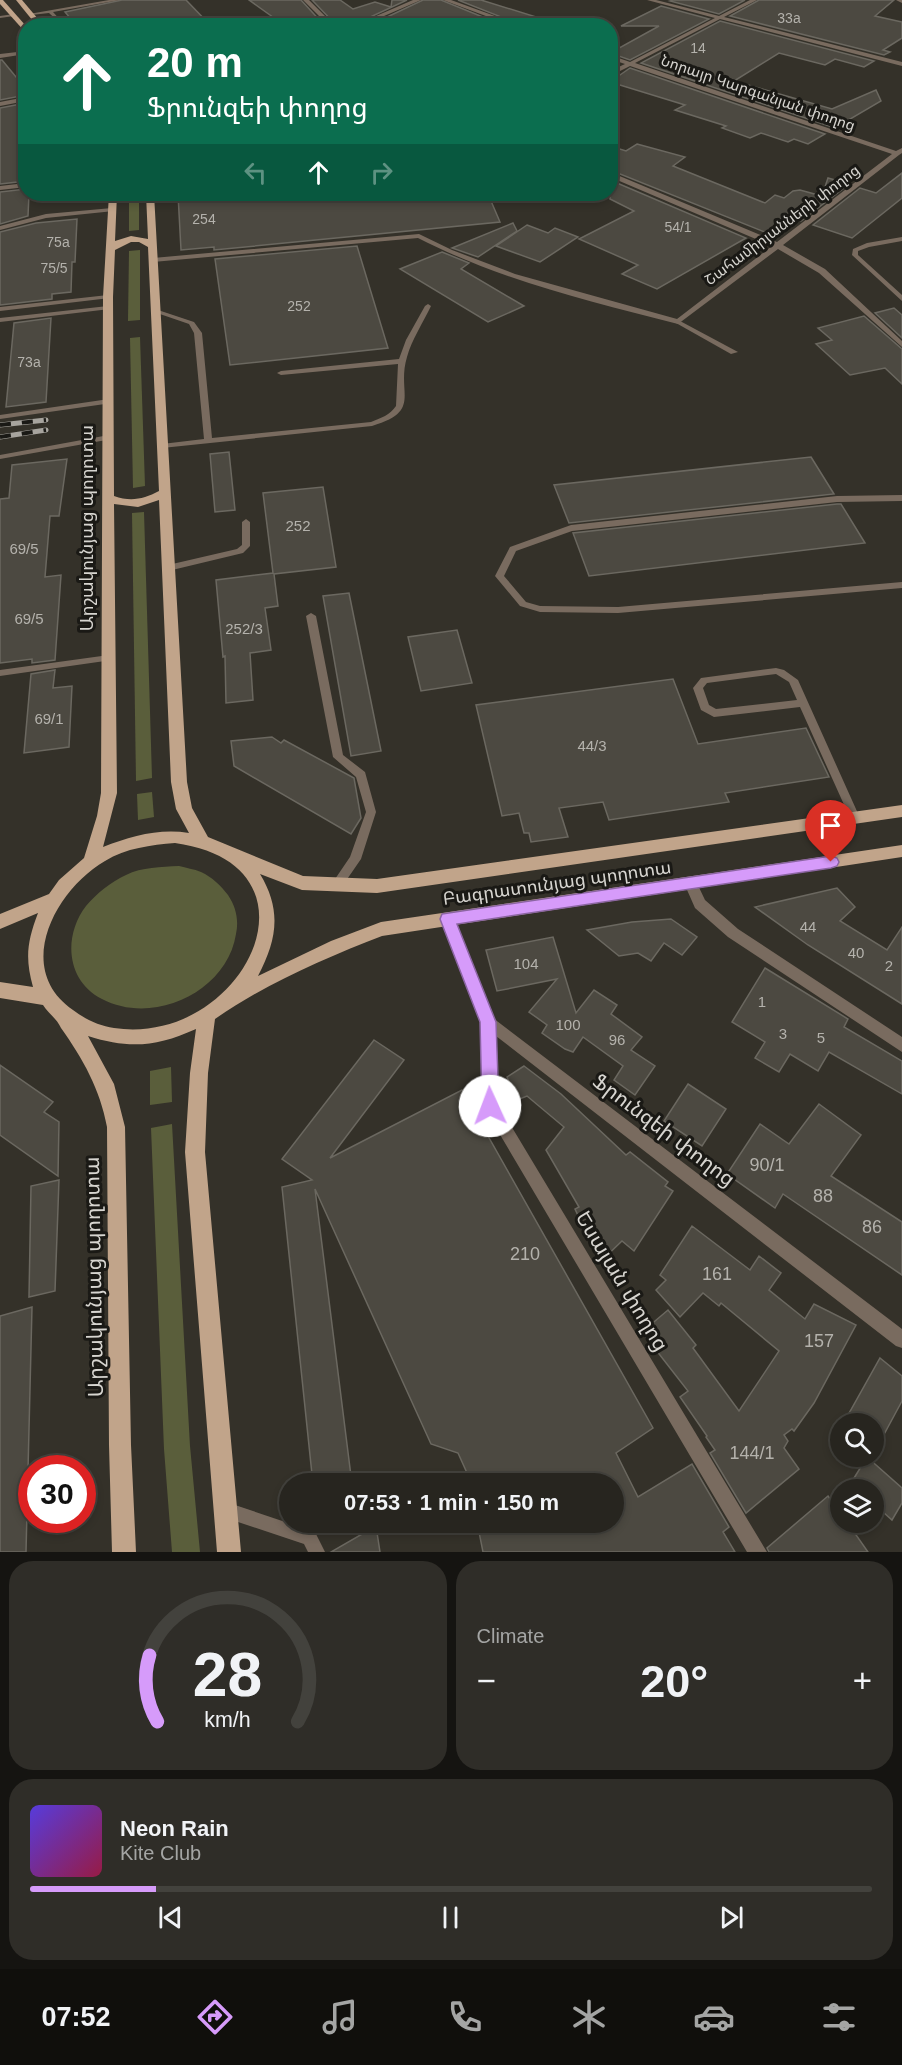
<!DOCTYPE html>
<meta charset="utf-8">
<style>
body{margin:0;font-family:Helvetica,"Noto Sans Armenian",sans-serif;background:#2f2d28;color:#f1f3f6;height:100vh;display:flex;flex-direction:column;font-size:22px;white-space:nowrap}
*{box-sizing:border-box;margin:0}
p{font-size:20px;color:#a4a5a4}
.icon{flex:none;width:33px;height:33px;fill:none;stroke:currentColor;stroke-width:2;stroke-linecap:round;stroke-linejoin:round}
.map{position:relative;height:1552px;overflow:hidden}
.sheet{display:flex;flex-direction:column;gap:9px;padding:9px;background:#151411;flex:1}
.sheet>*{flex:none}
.top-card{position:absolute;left:18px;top:18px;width:600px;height:183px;border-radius:24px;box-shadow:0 3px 9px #0003,0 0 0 2px #43423d;background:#0b6e4f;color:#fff;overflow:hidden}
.fabs{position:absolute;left:830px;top:1413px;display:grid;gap:12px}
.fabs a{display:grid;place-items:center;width:54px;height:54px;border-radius:50%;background:#27251f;box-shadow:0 3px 9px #0003,0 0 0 2px #43423d;font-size:30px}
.speed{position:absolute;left:18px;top:1455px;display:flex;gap:12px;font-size:30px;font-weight:700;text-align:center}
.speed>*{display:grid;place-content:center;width:78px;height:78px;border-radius:50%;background:#27251f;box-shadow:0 3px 9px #0003,0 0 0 2px #43423d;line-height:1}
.speed .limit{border:9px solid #d22;background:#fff;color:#111}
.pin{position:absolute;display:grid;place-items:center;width:51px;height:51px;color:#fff;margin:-62px -26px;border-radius:50% 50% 50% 0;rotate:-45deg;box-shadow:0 0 6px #0007}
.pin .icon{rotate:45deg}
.me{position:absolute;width:66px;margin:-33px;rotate:358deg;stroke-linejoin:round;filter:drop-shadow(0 0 4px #0008)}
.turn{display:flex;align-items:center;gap:21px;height:126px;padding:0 30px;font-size:27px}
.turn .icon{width:78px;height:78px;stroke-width:2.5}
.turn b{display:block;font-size:42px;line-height:51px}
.lanes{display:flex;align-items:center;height:57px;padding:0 30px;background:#0003;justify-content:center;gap:30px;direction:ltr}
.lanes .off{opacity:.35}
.big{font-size:45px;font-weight:700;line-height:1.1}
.sheet .widget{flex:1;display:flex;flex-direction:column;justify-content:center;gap:9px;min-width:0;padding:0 21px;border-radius:24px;background:#2f2d28}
.sheet .dial{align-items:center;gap:0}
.dial svg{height:156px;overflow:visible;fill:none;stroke:#43423d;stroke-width:7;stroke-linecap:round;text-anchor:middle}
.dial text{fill:#f1f3f6;stroke:none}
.song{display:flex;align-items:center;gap:18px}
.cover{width:72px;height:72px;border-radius:9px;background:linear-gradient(135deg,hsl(250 70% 55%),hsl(340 70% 35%))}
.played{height:6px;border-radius:3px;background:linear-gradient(90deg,#d69bfa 15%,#43423d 15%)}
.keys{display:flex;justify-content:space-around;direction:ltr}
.heat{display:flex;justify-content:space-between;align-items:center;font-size:33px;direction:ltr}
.sheet .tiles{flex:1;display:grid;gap:9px;grid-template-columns:1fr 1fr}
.widget:last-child{grid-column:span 2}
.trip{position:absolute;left:279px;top:1473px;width:345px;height:60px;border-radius:30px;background:#27251f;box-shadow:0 3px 9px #0003,0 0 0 2px #43423d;font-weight:700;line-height:60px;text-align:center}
.menu{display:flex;height:96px;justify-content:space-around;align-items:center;background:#100f0c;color:#a4a5a4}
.menu .icon{width:42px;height:42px}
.menu .active{color:#d69bfa}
.menu b{font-size:27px;color:#f1f3f6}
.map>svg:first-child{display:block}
</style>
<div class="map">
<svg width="902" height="1552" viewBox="0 0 902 1552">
<rect width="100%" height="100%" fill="#343129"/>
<g fill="#5a5e3b">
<path d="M129 194H139V230L129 231Z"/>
<path d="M140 250V320L128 321 129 251Z"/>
<path d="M140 337 145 486 133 488 130 338Z"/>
<path d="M144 512 152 778 136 781 132 513Z"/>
<path d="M152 792 154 817 138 820 137 794Z"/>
<path d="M179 866C186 868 194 869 201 872 212 877 221 886 228 895 236 907 239 920 236 934 227 992 153 1026 102 999 66 981 63 936 86 906 97 893 111 882 126 875 142 867 161 867 179 866Z"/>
<path d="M171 1067 172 1102 150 1105V1071Z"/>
<path d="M172 1124 190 1446 200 1552H172L164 1449 151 1128Z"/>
</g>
<g fill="#4c4941" stroke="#6b6860" stroke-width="1.5">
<path d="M122 0H186L211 26H77L65 12Z"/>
<path d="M249 0H301L325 26H294L282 19 277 20Z"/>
<path d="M312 0H340L353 9 375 2 391 7 392 0H407L351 26H337Z"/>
<path d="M423 0H441L505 26H368Z"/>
<path d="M458 0H481L549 21 548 26H524Z"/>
<path d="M673 0H745L719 14 670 1Z"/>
<path d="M759 0H894L875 16 902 22V38L883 50 890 52 884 55 730 16Z"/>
<path d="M661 6 709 19 630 60 610 53 659 26H621Z"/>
<path d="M720 21 874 61 864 67 835 59 825 65 779 53 734 81 832 109 876 90 881 101 835 128 641 63Z"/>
<path d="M0 60H2L26 89V95L0 100Z"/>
<path d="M630 68 825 134 808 144 794 139 788 142 761 133 750 138 722 128 726 126 675 110 685 105 610 82Z"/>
<path d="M26 103V181L0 184V108Z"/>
<path d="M637 144 685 157 673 166 765 203 775 195 784 198 793 191 800 190 822 196 828 178 849 184 801 221 786 218 767 233 610 170V146L626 151Z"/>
<path d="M902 173V198L852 238 813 225 860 188 876 193Z"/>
<path d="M610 180 746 238 657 289 622 274 638 265 579 239 634 211 610 199Z"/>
<path d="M26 189V194H29L28 216 0 224V192Z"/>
<path d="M178 194H488L500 222 214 250V247L181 250Z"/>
<path d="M77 219 75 262H72L71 292 52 294V299L0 305V232L36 223Z"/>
<path d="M513 223 517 231 478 257 452 248Z"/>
<path d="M527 225 548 233 555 228 578 237 540 262 496 246Z"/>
<path d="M357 246 388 348 230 365 215 259Z"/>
<path d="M442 252 469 263 461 269 524 306 488 322 400 269Z"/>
<path d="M894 308 902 315V338L875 313Z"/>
<path d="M864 316 902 349V384L885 368 850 375 816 344 832 340 818 328Z"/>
<path d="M51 318 46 402 6 407 14 323Z"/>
<path d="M229 452 235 510 215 512 210 454Z"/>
<path d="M811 457 834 494 569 523 554 485Z"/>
<path d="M67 459 59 516H50L45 577 61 575 55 660 32 663V659L0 663V499L9 498 12 465Z"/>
<path d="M323 487 336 567 274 574 278 606 265 608 271 650 250 653 253 700 226 703 225 656 223 657 216 580 273 573 263 493Z"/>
<path d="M837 504H841L865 543 589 576 573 533Z"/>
<path d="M349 593 381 751 351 756 323 596Z"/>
<path d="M457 630 472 683 421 691 408 637Z"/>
<path d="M55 670 53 688 72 686 69 747 24 753 31 674Z"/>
<path d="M673 679 698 744 806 728 829 777 725 793 729 802 609 820 603 802 559 808 568 837 531 842 529 833H524L519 813 502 816 476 705Z"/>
<path d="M272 737 281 743 284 740 354 778 361 818 351 834 234 766 231 741Z"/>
<path d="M837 888 855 907 840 921 887 950 902 927V1004L808 945 755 907Z"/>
<path d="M671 919 697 937 682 955 664 943 651 961 638 953 619 956 587 930 632 922Z"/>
<path d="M553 937 576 1013 594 990 617 1005 611 1014 642 1037 631 1050 655 1066 635 1095 614 1080 623 1066 583 1037 573 1052 565 1049 542 1033 547 1025 529 1012 557 979 497 991 486 950Z"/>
<path d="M765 968 848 1019 844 1027 902 1061V1094L829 1052 818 1071 790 1054 779 1072 755 1058 765 1042 732 1022Z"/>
<path d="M374 1040 404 1060 330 1158 462 1090 653 1428 616 1453 638 1497 692 1464 729 1527 723 1532 735 1552H483L477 1522H614V1484H472L458 1453 431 1444 315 1189 352 1484H313L282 1187 312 1180 282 1159Z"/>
<path d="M0 1065 53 1102 44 1112 59 1122 58 1176 0 1135Z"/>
<path d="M524 1066 561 1094 626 1155 630 1152 668 1182 665 1186 673 1191 634 1251 622 1241 600 1262 575 1209 579 1207 546 1150 564 1127 527 1096 517 1100 507 1077Z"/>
<path d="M688 1084 726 1109 702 1146 664 1121Z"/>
<path d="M819 1104 861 1135 831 1176 902 1222V1275L783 1194 775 1208 727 1174 760 1124 789 1144Z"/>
<path d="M59 1180 55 1291 29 1297 31 1186Z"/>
<path d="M692 1226 750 1270 759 1256 781 1273 769 1290 805 1319 814 1304 856 1325 814 1403 794 1431 792 1429 784 1435 788 1441 784 1448 799 1469 746 1513 710 1453 715 1450 706 1437 707 1436 680 1397 688 1391 642 1332 668 1310 696 1345 693 1348 739 1411 779 1351 721 1303 719 1306 703 1293 680 1317 656 1290 666 1280 660 1275Z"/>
<path d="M32 1307 26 1552H0V1316Z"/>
<path d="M880 1358 902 1376V1401L874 1453 873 1424H843Z"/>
<path d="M867 1457 902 1488V1503L892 1520 873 1503V1490H858L851 1483Z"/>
<path d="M828 1496 840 1513V1522H847L868 1552H769L767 1548Z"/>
<path d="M376 1526 380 1552H331Z"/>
</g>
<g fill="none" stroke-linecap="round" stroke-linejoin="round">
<g fill="#796b5f" fill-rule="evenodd">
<path d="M109 0H120L53 12 63 23 61 24 49 13 31 15 29 14Z"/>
<path d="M14 14V16L0 18V16Z"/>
<path d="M26 51V54L0 58V54Z"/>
<path d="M26 97V101L0 106V102Z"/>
<path d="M26 183V187L0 190V186Z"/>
<path d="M112 208 115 210 114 211 46 218 0 230V226L46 214Z"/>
<path d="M902 237V241L869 247 858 251V255L902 295V301L852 255 853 249 867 243Z"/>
<path d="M108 295 111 297 110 298 0 311V307Z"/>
<path d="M428 304 431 306C423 323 412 339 407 357 396 393 423 411 372 426L162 448 158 446 162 444 204 439 194 333 189 324 154 312V310H158L194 322 202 333 212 438 371 422C381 418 390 415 396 406L398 364 281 375 277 373 281 371 399 359 406 340 425 306Z"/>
<path d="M108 306 110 307V309L0 322V318Z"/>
<path d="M676 321H680L738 352 731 354 676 323Z"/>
<path d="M109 399H112V403L0 419V415Z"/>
<path d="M109 435H112V439L0 459V455Z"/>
<path d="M902 495V501L837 502 572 531 516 551 504 576 526 602 540 606 618 607 902 582V588L618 613 540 612 520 606 495 576 510 547 571 525 837 496Z"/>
<path d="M246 519 250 522V546L243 553 168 571 164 568 168 565 237 549 242 545V522Z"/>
<path d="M311 613 316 616 343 755 365 772 376 812 361 859 341 888 337 890 333 888 331 885 350 857 366 812 356 777 333 757 306 616Z"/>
<path d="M109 655 112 656 114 658 112 660 0 676V670Z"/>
<path d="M776 668 784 670 798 680 860 818 859 821H851L850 818 800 707 714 717 701 710 693 688 701 678ZM776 674 789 682 797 700 716 709 709 705 703 688 707 683Z"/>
<path d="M226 1502 315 1532 325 1552H308L304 1544 220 1516 218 1510 220 1504Z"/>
</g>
<g fill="#796b5f" fill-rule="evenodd">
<path d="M303 0H309L335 26H329Z"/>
<path d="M413 0H421L361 26H353Z"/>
<path d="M443 0H451L522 26H513Z"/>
<path d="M647 0H656L719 16 750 0H757L724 17 902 62V66L720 19 635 63 896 151 902 148V153L899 155 783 245 825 269 902 341V347L819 273 778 249 678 324C589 301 500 280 418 238L153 262 149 260 153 258 419 234 452 250 515 274 677 319 772 246 610 177V172L777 242 892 154 630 66 610 76V71L625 64 610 59V55L630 62 715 18Z"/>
<path d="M896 0H902V3Z"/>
<path d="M690 878 695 879 705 900 738 929 902 1037V1052L728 937 695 908 684 883 685 879Z"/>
<path d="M448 913 453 915 455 919 493 1018 902 1329V1348L896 1346 496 1036 498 1104 767 1552H747L486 1111 484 1106 481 1022 441 919 443 915Z"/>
</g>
<g fill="#c1a48a" fill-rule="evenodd">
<path d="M0 0H3L26 26V33L0 4Z"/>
<path d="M16 0H22L44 26H37Z"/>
<path d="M109 194H117L115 241 131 236 148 239 146 194H154L187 782 192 808 208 837 303 876 377 879 902 805V817L377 893 302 890 260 874C282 910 277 940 258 976L331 941 381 922 902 845V857L382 936C325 958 265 984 215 1019L208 1073 205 1152 241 1552H217L185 1152 190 1073 196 1029C156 1047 129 1049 88 1036L114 1084 125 1127 131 1445 136 1552H112L109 1445 107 1127C100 1089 83 1059 61 1028 57 1019 49 1014 43 1005L0 998V982L33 987C25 958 27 942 38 913L0 929V914L49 894 59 880 84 858 97 816 101 793 103 297ZM131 242H139L148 247 159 491C144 499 131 502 114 496L113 297 115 250ZM159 500 171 782 176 809 189 833C160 828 131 836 103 847L117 793 114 504 138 507ZM175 843C333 865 243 1047 114 1028 99 1026 85 1019 73 1010 13 969 55 890 105 861 126 848 151 845 175 843Z"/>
</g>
<g stroke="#a7a49e" stroke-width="5">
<g id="rail">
<path d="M0 425 46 420"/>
<path d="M0 437 46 430"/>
</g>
</g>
<use href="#rail" stroke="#1a1915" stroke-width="4" stroke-dasharray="11" stroke-linecap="butt"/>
</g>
<path fill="#d69bfa" stroke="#8b65a2" stroke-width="1.5" d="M831 856 837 858 839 862 837 866 831 868 457 924 496 1022 499 1106 496 1112 490 1114 485 1112 482 1106 480 1022 440 919 442 914Z"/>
<g text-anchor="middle" stroke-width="6" stroke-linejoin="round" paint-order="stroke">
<g font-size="14" fill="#b4b2ac">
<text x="789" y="23">33a</text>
<text x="698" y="53">14</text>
<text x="204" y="224">254</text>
<text x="678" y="232">54/1</text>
<text x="58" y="247">75a</text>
<text x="54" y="273">75/5</text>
<text x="299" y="311">252</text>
<text x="29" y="367">73a</text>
</g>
<g font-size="15" fill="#d7d5d0" stroke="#1a1915">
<text transform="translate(758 93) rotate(19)" y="5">Նորայր Կարգանյան փողոց</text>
<text transform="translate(782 225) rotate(-37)" y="5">Շահամիրյանների փողոց</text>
</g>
<g font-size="15" fill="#b4b2ac">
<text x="298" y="531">252</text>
<text x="24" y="554">69/5</text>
<text x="29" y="624">69/5</text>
<text x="244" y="634">252/3</text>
<text x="49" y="724">69/1</text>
<text x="592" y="751">44/3</text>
<text x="808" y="932">44</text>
<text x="856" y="958">40</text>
<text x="526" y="969">104</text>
<text x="889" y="971">2</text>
<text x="762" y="1007">1</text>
<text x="568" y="1030">100</text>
<text x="783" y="1039">3</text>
<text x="821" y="1043">5</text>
<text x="617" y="1045">96</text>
</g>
<g font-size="18" fill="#d7d5d0" stroke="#1a1915">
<text transform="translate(87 528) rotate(-90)" y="6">Արշակունյաց պողոտա</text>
<text transform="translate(557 883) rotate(-8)" y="6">Բագրատունյաց պողոտա</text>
</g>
<g font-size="18" fill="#b4b2ac">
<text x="767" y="1171">90/1</text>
<text x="823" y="1202">88</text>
<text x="872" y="1233">86</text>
<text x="525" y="1260">210</text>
<text x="717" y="1280">161</text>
<text x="819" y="1347">157</text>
<text x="752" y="1459">144/1</text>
</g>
<g font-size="21" fill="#d7d5d0" stroke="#1a1915">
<text transform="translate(664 1130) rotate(37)" y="7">Ֆրունզեի փողոց</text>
<text transform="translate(94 1277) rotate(-91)" y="7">Արշակունյաց պողոտա</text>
<text transform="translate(622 1281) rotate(59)" y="7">Եսայան փողոց</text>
</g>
</g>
</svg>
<div class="fabs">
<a><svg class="icon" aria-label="search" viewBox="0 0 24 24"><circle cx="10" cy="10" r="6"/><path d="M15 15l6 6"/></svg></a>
<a><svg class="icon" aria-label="layers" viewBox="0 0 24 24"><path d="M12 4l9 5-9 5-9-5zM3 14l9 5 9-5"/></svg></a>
</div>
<div class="speed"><div class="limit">30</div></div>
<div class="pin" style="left:831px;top:862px;background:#d93025"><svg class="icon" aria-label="arrive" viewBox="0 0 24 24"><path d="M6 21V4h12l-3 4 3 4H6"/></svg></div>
<svg class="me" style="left:490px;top:1106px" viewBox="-20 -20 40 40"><circle r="19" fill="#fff"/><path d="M0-13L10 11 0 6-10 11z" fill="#d69bfa"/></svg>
<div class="trip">07:53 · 1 min · 150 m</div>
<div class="top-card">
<div class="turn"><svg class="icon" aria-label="ahead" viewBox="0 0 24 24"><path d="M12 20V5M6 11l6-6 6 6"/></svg><div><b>20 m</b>Ֆրունզեի փողոց</div></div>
<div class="lanes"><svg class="icon off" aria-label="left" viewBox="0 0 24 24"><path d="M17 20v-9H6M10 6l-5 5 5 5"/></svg><svg class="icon" aria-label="ahead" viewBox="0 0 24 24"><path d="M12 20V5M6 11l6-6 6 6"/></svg><svg class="icon off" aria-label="right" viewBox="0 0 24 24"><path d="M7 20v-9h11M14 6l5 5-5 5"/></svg></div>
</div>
</div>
<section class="sheet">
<div class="tiles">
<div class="widget dial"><svg viewBox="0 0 100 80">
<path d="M14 69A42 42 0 1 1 86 69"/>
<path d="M14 69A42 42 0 0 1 10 35" stroke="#d69bfa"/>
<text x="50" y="56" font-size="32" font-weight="700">28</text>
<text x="50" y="72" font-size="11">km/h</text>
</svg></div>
<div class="widget"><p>Climate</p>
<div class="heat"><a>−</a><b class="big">20°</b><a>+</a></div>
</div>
<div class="widget">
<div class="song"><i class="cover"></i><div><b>Neon Rain</b><p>Kite Club</p></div></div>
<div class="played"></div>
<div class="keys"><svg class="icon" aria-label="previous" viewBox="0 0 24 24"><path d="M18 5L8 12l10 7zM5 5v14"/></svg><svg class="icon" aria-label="pause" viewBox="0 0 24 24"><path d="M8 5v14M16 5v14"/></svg><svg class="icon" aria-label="next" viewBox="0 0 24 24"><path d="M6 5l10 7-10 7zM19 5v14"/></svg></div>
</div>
</div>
</section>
<nav class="menu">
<b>07:52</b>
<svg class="icon active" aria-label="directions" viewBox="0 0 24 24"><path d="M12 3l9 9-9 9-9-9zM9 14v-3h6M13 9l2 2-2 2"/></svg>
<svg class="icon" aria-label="music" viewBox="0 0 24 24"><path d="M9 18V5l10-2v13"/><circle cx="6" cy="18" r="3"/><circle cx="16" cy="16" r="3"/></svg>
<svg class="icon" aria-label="phone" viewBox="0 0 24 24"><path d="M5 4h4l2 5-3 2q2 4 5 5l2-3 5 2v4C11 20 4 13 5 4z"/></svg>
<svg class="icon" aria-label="climate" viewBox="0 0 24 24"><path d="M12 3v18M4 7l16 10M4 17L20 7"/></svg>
<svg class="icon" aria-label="car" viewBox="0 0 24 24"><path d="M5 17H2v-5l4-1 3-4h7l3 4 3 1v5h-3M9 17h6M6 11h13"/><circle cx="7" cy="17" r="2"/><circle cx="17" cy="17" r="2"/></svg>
<svg class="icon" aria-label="filters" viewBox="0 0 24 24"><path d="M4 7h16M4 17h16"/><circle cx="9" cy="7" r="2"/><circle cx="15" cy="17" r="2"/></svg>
</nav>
